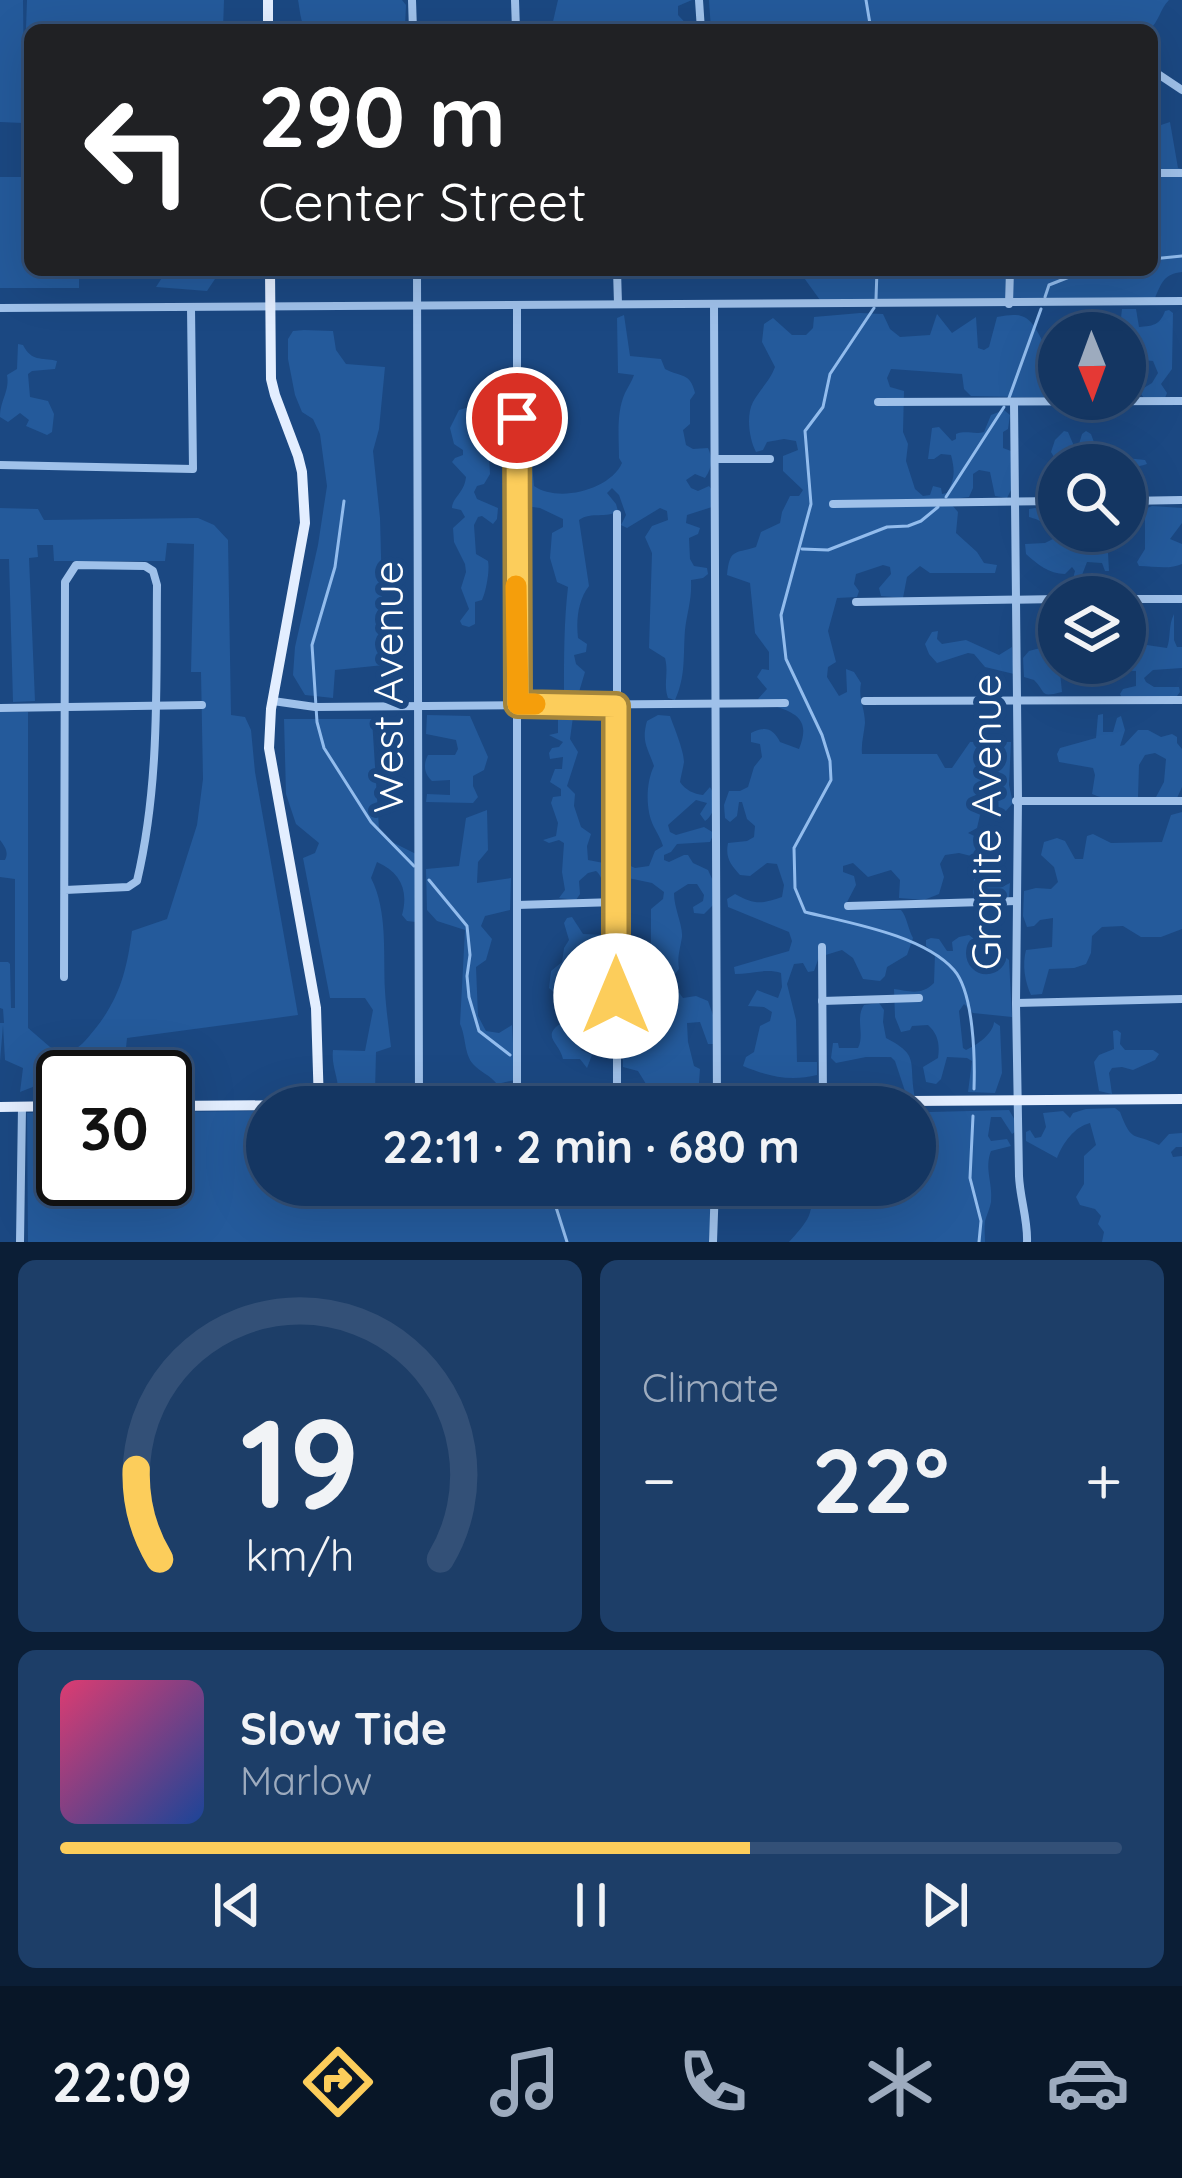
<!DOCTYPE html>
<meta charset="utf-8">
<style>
body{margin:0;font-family:Quicksand,sans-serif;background:#1d3e68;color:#f1f3f6;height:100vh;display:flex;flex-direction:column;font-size:45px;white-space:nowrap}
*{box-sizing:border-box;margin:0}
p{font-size:39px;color:#9dabbe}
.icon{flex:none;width:66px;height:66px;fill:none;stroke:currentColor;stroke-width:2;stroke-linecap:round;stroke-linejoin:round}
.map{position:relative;height:1242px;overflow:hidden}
.panel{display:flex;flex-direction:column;gap:18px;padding:18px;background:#0b1e36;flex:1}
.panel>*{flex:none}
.top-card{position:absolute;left:24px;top:24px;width:1134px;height:252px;border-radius:18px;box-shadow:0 12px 48px #0002,0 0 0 3px #335077;background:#202124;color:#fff;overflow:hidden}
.needle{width:78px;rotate:179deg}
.buttons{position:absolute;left:1038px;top:312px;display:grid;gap:24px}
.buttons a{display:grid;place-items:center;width:108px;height:108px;border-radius:50%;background:#143662;box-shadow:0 12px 48px #0002,0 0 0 3px #335077;font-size:60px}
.speed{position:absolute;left:36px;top:1050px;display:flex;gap:24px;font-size:60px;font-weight:700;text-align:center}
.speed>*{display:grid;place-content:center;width:156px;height:156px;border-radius:50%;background:#143662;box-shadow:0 12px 48px #0002,0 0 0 3px #335077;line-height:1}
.speed .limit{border:6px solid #111;border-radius:18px;background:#fff;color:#111}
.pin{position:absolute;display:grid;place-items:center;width:102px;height:102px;color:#fff;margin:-51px;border:6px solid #fff;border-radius:50%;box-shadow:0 3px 12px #0007}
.me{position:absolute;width:132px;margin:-66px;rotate:0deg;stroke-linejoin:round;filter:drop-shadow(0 0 9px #0008)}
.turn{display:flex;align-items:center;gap:42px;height:252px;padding:0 36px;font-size:54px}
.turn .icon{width:156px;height:156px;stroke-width:2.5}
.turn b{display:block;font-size:84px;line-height:102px}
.big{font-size:90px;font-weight:800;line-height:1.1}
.panel .widget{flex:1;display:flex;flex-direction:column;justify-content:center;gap:18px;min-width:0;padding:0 42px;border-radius:18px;background:#1d3e68}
.panel .dial{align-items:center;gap:0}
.dial svg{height:312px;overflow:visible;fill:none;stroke:#335077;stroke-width:7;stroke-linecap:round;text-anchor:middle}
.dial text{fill:#f1f3f6;stroke:none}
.song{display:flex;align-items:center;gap:36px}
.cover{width:144px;height:144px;border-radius:18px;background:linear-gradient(135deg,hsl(340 70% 55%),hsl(220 70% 35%))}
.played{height:12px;border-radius:6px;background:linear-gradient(90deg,#fccd5b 65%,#335077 65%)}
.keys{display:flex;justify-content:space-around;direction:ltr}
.heat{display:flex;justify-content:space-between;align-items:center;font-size:66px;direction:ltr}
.panel .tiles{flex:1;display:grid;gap:18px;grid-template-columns:1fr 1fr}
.widget:last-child{grid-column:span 2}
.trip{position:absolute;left:246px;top:1086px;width:690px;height:120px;border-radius:60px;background:#143662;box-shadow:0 12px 48px #0002,0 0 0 3px #335077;font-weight:800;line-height:120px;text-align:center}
.tabs{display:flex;height:192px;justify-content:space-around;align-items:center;background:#081627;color:#9dabbe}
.tabs .icon{width:84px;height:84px}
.tabs .current{color:#fccd5b}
.tabs b{font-size:54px;color:#f1f3f6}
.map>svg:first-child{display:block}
</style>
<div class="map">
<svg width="1182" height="1242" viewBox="0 0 1182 1242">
<rect width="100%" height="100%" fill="#1b4882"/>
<g fill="#245a9b">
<path d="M0 0H23L24 86 27 0H224L223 30H30V143H22L23 123 0 122Z"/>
<path d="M298 0H402L406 5 405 26C398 31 391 22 383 23L382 30H306C300 21 300 10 298 0Z"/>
<path d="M558 0H692L678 6V15L692 30H551Z"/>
<path d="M709 0H1169C1160 9 1159 22 1149 30H711Z"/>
<path d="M1170 122 1178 168 1182 169V272C1164 274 1162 282 1155 298L820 300 799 271 791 270H1152V128Z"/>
<path d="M0 177H30V270H79V288H0Z"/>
<path d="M167 270H221L207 291 156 287Z"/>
<path d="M1122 309H1136L1139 327C1153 326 1160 325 1165 311L1169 310 1173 313 1172 369 1161 384 1167 393 1165 398H1144L1141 394 1142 389 1152 383 1158 373 1153 361 1143 360 1125 370V333H1122L1130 328V324L1121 318Z"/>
<path d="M860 313 883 314 890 329 900 337 930 335 937 314 952 333 976 317 978 348 984 350 989 347 997 317C1030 310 1031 321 1046 347L1059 352V398L971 396 964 389 962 374 891 369 887 378 890 387 904 391 903 432 908 444 906 461 915 489 923 496 930 495 933 486 941 488 942 494 947 493C955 479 955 470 951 455L941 454 934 459H928L932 428 939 427 952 441 956 439V434C967 430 974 435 984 432L991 415 1004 410 1010 415 1008 429 1003 432V448L1011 451 1013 486 1007 498 995 496 990 472 979 470 973 474V488L969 497 953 499 952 505 958 512 956 533 977 552 984 563 997 565 995 573H930L920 566 907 577 903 598 881 596 879 588 891 574 890 567 883 565 856 574 854 584 859 591 857 597 837 598 828 631 836 662 828 667 827 677 839 696 847 692 846 669 854 672 861 683C858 699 865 708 865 723 864 734 861 743 862 754H937L945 768H952L970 742H1011L1009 785 1013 803 1005 812H985L980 815 977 828 968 833 985 841 990 870 987 875 988 887H1002L1010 883 1009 897 973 900 975 857 959 853 945 855 940 864 944 877 939 894 924 900 899 898 900 880 891 870 868 877 853 863 843 866V872L854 876 856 885 845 906 849 909 901 910C907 917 908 929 913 938L907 955 887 967 885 976 880 981 863 979 853 958 842 950 819 957 814 971 808 972 803 963 794 964 787 984 796 1020 797 1062H817V1075C790 1082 767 1076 743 1066L746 1057 754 1052 760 1026 770 1021 772 1012 764 1007 748 1006 757 990 778 998 782 987 781 973C767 968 750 974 735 974L734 967 789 951 792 941 789 932 728 907 727 899 735 894C755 905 761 904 782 897L784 885 777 864 767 863 750 876 740 875C731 865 725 858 728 843L747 841 754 837 755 826 747 819 742 802H739L737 816 730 822 725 818 724 805 729 791H740L748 787 754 767 762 757 760 744 751 742V733C765 726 773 728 780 742L799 749C815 710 783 712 758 699L767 689 757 677 762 669 769 670V652L755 633 750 583 727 575C730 549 733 554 756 547L761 532 780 523 782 512 790 496H799L803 490 783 471V456L798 450 796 441 784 439 767 442 763 450 756 452C749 439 746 415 753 402 760 389 770 381 775 367L762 342 764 324 773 318 792 335H806L813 328 814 317Z"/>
<path d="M624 315 630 356 661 359 665 369C682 378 690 372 695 393L690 400V424L683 430 686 445 693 449 708 448C713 459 712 468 705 478L695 474 686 480 691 488 698 491 709 486 713 491 712 507 687 515 686 523 700 528 698 534 689 538 690 559 694 566 707 568 708 574 703 578 691 580C692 600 687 612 685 630 683 655 686 676 675 700L668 698C663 684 669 673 665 658L649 648 652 553 645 537 652 526 668 520 667 511 660 508 627 528 621 525 626 515 619 495 612 488 607 493 616 504 618 511C606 519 592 511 579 520L589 586C578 600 576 620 578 638L587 644 586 652 574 655 576 664 585 672 579 692 569 696 564 692C564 656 564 621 568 587L557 582 550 558 552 533 563 527V519L540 508 525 506 526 468 529 463 532 464 534 486C558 503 610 490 622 463L619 458C619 437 616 413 625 393 628 387 632 381 634 375L618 373 617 318Z"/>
<path d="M304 330 333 331 336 350 346 364 385 367 379 429 373 451 380 518 384 665 335 670 333 698 305 695 293 675 295 647 318 545 327 486 320 434 313 419 302 412 295 395 288 359V339L293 331Z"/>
<path d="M18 344 23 345C32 362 40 357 57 361L55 369 32 371 28 374 30 397 48 401 54 414 52 432 47 435 26 426 29 420 20 413 8 422 0 417C0 400 10 391 7 375L17 369Z"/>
<path d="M476 405 483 414 476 424 488 438 490 474 484 484 477 486 474 492 477 499 498 508 497 519 493 524 482 516 478 517 474 525 476 554 488 561C490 570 486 592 482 600L475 602V624L469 627 462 625 460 621 469 609 461 588 466 572 465 564 454 542 453 528 465 517 461 510 452 508C453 496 464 494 466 477L452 462 455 458 463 455V450L454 444 450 428 459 410Z"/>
<path d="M1064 431 1068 432 1074 446 1079 444 1082 434 1086 431 1091 434 1095 445 1121 452 1126 458 1145 460 1147 464C1120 474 1111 453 1081 459L1078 465C1066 465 1057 464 1051 452L1055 440Z"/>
<path d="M1152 506 1182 508V523L1170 539 1182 544V564C1169 570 1154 566 1139 566L1137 562 1145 549V509Z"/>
<path d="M0 508 38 509 44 520 198 518 214 525 228 540 231 715 245 717 251 730 255 772 298 1015 127 1038 123 1077H69L66 1074 20 1092 23 1068 5 1060 3 1025 0 1061V1023H4L3 1009 0 1008V962H8L10 964 11 1008H15V879L0 877V860H5C9 852 5 847 0 840V712H28V1028L50 1047 67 1054C80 1048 86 1040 95 1029 120 998 127 969 132 931L167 919 197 825 203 779 201 672H191L194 544 167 543 165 561H54L53 545H37L38 557 29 558 35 701 13 702 9 559H0Z"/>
<path d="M1035 508 1059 512V531H1065L1069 546 1102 549 1108 553 1109 571H1105L1102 563 1087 562 1079 583 1086 592 1085 595H1072L1070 590 1075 571 1072 567 1065 574C1049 574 1037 564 1026 554L1025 544 1045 543 1055 538C1053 524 1039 520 1029 517V509Z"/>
<path d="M1125 612 1136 616 1144 630 1139 639 1140 644 1167 648C1171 637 1168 626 1174 614V640L1177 647H1182V668L1153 670 1144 678 1146 682 1154 687H1179L1180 692 1177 696 1122 698 1120 694 1123 689 1136 686V671L1116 670 1105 673 1080 663H1125C1125 652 1133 644 1133 631L1125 624Z"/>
<path d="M938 631 937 639 942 644 966 640 999 655 1012 647 1014 674 985 667 974 654 968 653 937 663 929 654 925 644 932 632Z"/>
<path d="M1059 643V663H1069L1060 672 1062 692C1039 698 1047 693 1034 680L1024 677 1023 658 1029 651Z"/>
<path d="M568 713 573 717 570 739 578 752 567 786 575 794 574 806 581 827 591 834 587 846 588 860 609 864 611 869 608 901 602 902C600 892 606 879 596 871L588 873 579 881 580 894 576 900 559 898 565 890 562 872 564 843 559 840 549 843 543 840 556 836 558 823 551 803 553 797 561 796V789L550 782 555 769H562L563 757 550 759 549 753 552 748 559 747 563 742 549 735 558 733V714Z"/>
<path d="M1103 714V732H1113L1117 718 1121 716 1125 730 1120 746 1124 745 1138 730H1148L1161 737 1172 734 1177 737V743L1182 749V787L1177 798 1156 797 1164 782 1166 759 1155 753 1145 755 1139 765 1138 797C1123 799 1106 801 1092 794L1095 775 1093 768 1059 762 1057 754 1060 748 1096 738 1098 715Z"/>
<path d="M427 715 470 716 488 757 484 770 473 776V786L478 797 473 803 426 802 427 794 450 795V780L432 781C424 774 423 764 428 755H455L458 749 456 740 426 734Z"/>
<path d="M658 715 670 716C674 727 684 751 684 762 683 769 681 775 680 782 685 790 694 794 703 795L710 787C717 797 715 815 705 821L700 814 707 803 696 800 668 825 670 832 676 835 704 827 714 833 710 842 677 844 671 852 664 855V860L669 862 684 855H688L693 863 708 870 714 883 713 905 704 914 694 913 693 907 703 901 704 895 697 884H688L674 893C674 909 683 925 682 937 680 950 677 956 679 969L674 975 660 978 654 975 651 967V909L663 899 664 892 652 883 628 878 622 866 626 864 635 868 649 866 655 851 663 846C661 839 657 833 654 827 645 810 646 782 654 766 648 748 641 742 647 721Z"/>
<path d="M284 719H372L379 829 392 842 418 855 416 922 407 921 402 915C409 890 400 872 377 862L371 878C388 911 383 954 385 991 386 1009 389 1029 391 1047L376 1052 375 1092 338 1093C339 1078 331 1066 333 1050L365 1051 373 1010 365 998H330L303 858 315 853 319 843 296 824 286 794Z"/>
<path d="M487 810 488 850 478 862 477 883 511 878 510 910 485 916 481 926 492 939 486 960 476 967 478 1016 486 1031 499 1033 512 1025 515 1080 497 1084C490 1075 480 1072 473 1064 464 1054 466 1036 460 1024L465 930 437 921 427 910 426 869 459 866 466 818Z"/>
<path d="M1182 812V929L1161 937H1141L1123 926 1102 927 1092 936 1091 953 1086 964 1074 968 1049 969 1042 994 1031 995C1025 982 1022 965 1026 950L1052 947 1053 918 1040 920 1034 926 1027 927 1023 916 1024 891 1036 888 1051 889 1058 882 1054 867 1041 855 1044 842 1057 838 1065 841 1075 859H1083L1087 836 1093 834 1111 843 1162 842 1171 815Z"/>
<path d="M572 917 583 934 606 935V942L588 952C586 966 589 977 576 984L574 994 581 996 584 1002 574 1025 589 1033V1041L579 1045 581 1050 592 1055 587 1068 580 1059H563C559 1040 537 1036 568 1019L562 1000 549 988 551 971 562 962 564 948 569 940 564 923 567 918Z"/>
<path d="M969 935C982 946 997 948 1009 960L1012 1017 973 1013 964 1004 959 1011 963 1048 966 1050C977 1045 993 1034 994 1022L1000 1026 1002 1073 995 1093 968 1092 972 1061 967 1058 947 1057 941 1079 936 1084 926 1082 923 1067 938 1058C940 1044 938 1034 928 1025L912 1026 910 1030 901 1032 895 1017 894 989C909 991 921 996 934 983L935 954 926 946V940L931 938 939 939 947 951H953L952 942 959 937Z"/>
<path d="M623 962 634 966 640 997 652 998 671 986 675 987 683 998 696 996 708 1001 713 1015 714 1044H708L700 1022 687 1023 688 1042 694 1066 700 1069 699 1083 690 1098 680 1096 671 1087 664 1088 659 1097 647 1094 646 1084 638 1071 623 1067V1014L631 1015 635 1032 643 1030C652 1021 650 1011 641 1003L629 1002 623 998Z"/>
<path d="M879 1003 884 1010 883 1022 886 1038C921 1056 908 1062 915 1097H907L895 1061 891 1057H866L836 1063 831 1058 833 1043H838L839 1048H858C865 1035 855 1018 864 1005Z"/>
<path d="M1117 1030 1121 1033 1120 1044 1125 1050H1153L1159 1054 1155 1060 1133 1070 1122 1067 1112 1068 1109 1073 1112 1094 1099 1091 1094 1062 1099 1055 1114 1049 1113 1031Z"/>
<path d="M1115 1108 1120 1112C1132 1144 1133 1132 1159 1145L1169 1134 1182 1133V1147H1176L1171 1152 1173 1157 1182 1156V1242H1102L1104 1232 1098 1224 1101 1216 1095 1209 1080 1205 1076 1197 1084 1184V1156L1096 1145 1090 1123C1074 1127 1063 1143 1057 1158L1026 1141V1132L1030 1130 1035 1138 1041 1137 1046 1127 1043 1113 1063 1111 1070 1118 1073 1113 1086 1109Z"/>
<path d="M1009 1110 1016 1122 1015 1132 1012 1134 1001 1117H991L988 1136 991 1141 1007 1139 1011 1146 991 1151C984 1169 993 1182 991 1202 990 1208 987 1214 985 1221 984 1228 985 1235 985 1242H789C808 1221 816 1213 809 1185H915V1124L920 1117 930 1112Z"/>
<path d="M267 1111V1185H713L709 1242H28L27 1113 63 1112V1179H165V1112Z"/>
</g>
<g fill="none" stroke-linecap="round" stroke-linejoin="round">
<g stroke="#92bced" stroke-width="3">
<path d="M866 0 871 30"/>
<path d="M1152 259 1182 256"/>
<path d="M1045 297 1049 285 1087 270"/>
<path d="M876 299 877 270"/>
<path d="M874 308 830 374 823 407 805 431 811 504 781 615 786 659 822 735 830 761 831 780 794 848 795 888 805 912C849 923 923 935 954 970 974 993 975 1059 974 1089"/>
<path d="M1009 398 1041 309"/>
<path d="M946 497 1004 407"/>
<path d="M344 501 335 567 312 645 317 722 324 748 371 822 414 866"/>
<path d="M802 549 828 550 887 527 908 526 921 521 938 507"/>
<path d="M429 880 467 926 470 955 467 976 469 997 479 1031 510 1055"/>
<path d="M973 1116 970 1178 981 1221 979 1242"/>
<path d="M549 1185 567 1242"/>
</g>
<g stroke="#9fc1ea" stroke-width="8">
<path d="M412 0 413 30"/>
<path d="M515 0 516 30"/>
<path d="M699 0 701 30"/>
<path d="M1152 70 1182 90"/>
<path d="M1152 173H1182"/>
<path d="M417 270 419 1104"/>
<path d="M617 270 618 304"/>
<path d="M714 304 717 1107"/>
<path d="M1009 304 1010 270"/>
<path d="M517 306V1103"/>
<path d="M0 308 1182 301"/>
<path d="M878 402 1182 401"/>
<path d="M1014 402 1018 799 1016 1003 1019 1176C1020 1199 1028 1220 1027 1242"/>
<path d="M716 459H770"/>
<path d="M0 465 193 469 191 308"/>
<path d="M1125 501 1182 500"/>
<path d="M833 504 1059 501"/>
<path d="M1125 599H1182"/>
<path d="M856 602 1059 599"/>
<path d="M273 701 315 707 785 703"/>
<path d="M865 701 1182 700"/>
<path d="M0 708 202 705"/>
<path d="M1016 801H1182"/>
<path d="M517 905 616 902"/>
<path d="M848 906 1017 901"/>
<path d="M822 947 823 1102"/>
<path d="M64 977 65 582 76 565 145 566 153 571 157 585C156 684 160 784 137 881L128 887 65 890"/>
<path d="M822 1001 919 998"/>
<path d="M1016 1003 1182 999"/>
<path d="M617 1103V514"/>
<path d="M20 1242 22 1107"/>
<path d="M713 1242 715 1185"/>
</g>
<g stroke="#e3eeff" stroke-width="10">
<path d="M268 30V0"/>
<path d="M270 270 271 379 275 395 298 456 302 472 305 523 271 709 269 748 316 1008 319 1105"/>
<path d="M165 1106 1182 1099"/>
<path d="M0 1107 63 1106"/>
</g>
</g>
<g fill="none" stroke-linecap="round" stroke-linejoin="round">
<g stroke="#a4853b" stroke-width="30">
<path id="route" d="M517 418 518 704 616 706V996"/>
</g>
<use href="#route" stroke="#fccd5b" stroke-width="21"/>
<path stroke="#f59e0b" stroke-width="21" d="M516 586 518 704H535"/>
</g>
<g text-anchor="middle" stroke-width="12" stroke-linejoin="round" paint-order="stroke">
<g font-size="42" fill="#fff" stroke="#1b4882">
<text transform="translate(388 687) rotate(-90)" y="15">West Avenue</text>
<text transform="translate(986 822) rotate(-90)" y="15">Granite Avenue</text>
</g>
</g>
</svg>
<div class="buttons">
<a><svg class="needle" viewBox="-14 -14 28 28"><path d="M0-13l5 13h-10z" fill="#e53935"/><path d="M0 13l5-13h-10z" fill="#9dabbe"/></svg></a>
<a><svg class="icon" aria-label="search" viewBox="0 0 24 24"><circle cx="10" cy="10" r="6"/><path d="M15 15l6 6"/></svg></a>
<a><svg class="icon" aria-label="layers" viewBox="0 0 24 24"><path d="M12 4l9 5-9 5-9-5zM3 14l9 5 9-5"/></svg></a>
</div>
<div class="speed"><div class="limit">30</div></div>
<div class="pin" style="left:517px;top:418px;background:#d93025"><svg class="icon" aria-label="arrive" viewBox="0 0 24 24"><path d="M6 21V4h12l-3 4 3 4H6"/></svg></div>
<svg class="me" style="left:616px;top:996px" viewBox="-20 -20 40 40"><circle r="19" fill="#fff"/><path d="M0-13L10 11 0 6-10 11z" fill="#fccd5b"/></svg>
<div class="trip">22:11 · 2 min · 680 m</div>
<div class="top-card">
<div class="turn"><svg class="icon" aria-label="left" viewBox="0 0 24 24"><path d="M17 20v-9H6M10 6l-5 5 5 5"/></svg><div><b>290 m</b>Center Street</div></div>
</div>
</div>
<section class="panel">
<div class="tiles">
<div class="widget dial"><svg viewBox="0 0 100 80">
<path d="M14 69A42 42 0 1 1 86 69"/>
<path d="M14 69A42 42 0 0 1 8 46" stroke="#fccd5b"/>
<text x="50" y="56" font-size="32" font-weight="700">19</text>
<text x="50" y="72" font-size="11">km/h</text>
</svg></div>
<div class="widget"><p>Climate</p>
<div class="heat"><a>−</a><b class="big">22°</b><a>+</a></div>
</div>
<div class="widget">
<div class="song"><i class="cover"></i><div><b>Slow Tide</b><p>Marlow</p></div></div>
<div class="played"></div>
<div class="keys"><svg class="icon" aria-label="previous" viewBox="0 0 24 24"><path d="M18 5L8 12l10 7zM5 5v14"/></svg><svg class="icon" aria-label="pause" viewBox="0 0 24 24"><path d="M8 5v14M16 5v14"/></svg><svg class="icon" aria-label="next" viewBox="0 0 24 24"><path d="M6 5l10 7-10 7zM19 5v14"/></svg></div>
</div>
</div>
</section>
<nav class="tabs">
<b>22:09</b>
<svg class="icon current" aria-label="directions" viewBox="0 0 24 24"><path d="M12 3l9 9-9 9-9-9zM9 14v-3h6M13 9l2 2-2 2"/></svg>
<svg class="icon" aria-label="music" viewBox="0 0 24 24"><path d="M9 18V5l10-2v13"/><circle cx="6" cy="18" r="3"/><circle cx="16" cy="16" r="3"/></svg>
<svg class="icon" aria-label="phone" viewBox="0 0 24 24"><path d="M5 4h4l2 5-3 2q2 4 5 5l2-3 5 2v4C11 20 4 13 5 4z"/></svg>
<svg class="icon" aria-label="climate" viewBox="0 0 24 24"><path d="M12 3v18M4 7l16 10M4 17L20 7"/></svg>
<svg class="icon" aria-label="car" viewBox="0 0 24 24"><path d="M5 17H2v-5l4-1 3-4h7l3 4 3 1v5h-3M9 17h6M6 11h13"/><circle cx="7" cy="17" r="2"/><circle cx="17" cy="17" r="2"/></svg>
</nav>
